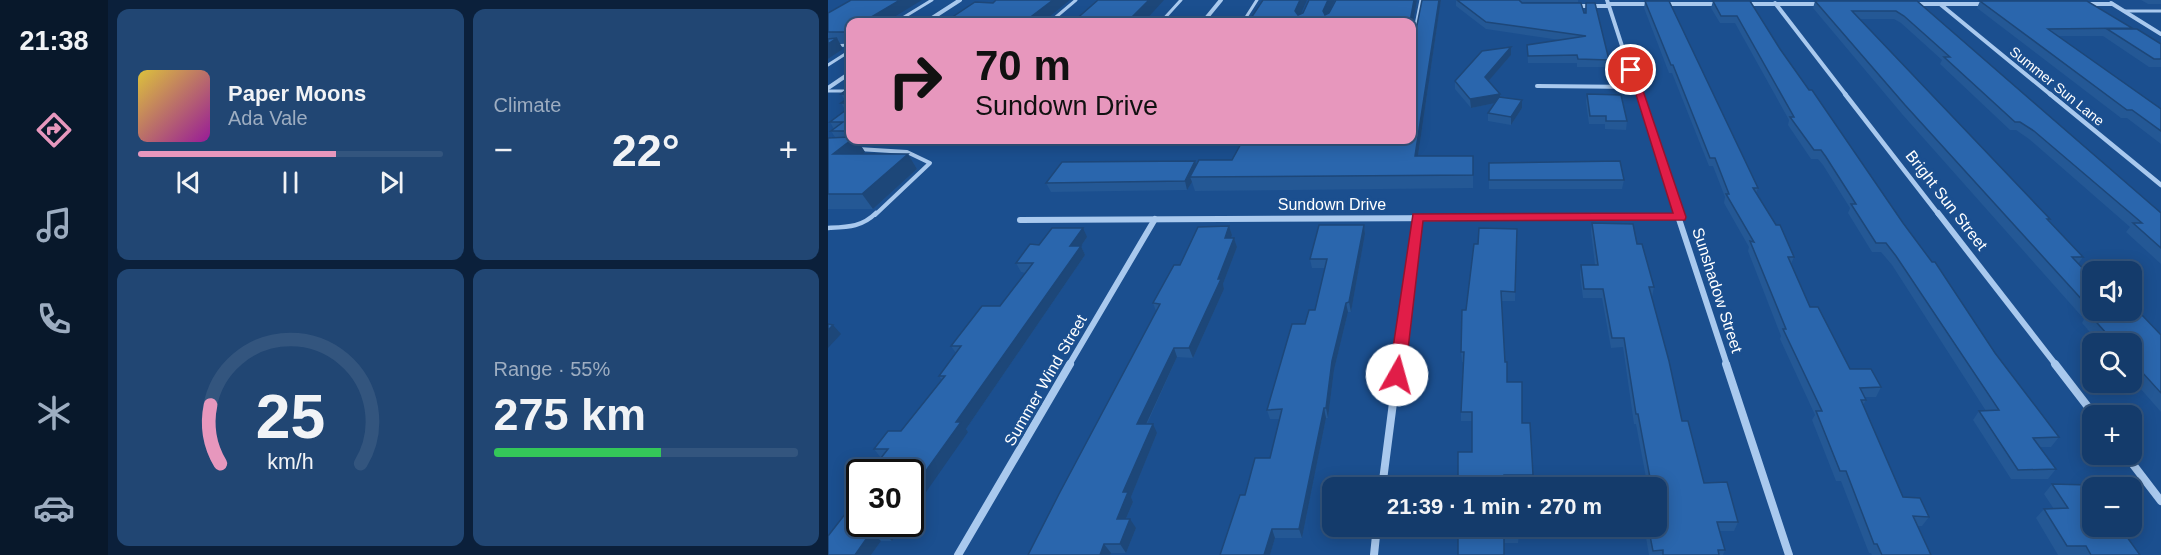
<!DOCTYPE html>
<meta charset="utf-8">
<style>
body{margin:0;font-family:Arial,sans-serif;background:#214673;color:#f1f3f6;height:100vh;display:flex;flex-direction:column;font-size:22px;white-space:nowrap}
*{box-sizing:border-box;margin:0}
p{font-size:20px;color:#9dadc1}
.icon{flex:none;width:33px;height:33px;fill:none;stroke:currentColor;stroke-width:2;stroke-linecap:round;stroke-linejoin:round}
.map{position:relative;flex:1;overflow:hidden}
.drawer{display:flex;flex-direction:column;gap:9px;padding:9px;background:#0b203b;width:720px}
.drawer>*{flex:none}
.top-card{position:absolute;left:18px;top:18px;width:570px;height:126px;border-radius:12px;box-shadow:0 3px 15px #0003,0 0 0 2px #33557e;background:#e797bd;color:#111;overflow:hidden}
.controls{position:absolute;left:1254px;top:261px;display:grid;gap:12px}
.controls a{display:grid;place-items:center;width:60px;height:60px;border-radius:12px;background:#143b6b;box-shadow:0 3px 15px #0003,0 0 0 2px #33557e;font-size:30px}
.speed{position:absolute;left:18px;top:459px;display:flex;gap:12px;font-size:30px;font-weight:700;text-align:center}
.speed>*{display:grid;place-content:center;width:78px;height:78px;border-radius:50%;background:#143b6b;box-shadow:0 3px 15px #0003,0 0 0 2px #33557e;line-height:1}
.speed .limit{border:3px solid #111;border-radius:9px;background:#fff;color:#111}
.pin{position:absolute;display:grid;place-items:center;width:51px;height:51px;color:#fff;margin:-26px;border:3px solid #fff;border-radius:50%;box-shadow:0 2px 6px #0007}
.me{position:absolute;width:66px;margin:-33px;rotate:7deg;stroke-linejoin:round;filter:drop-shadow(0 0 4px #0008)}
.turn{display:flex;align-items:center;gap:21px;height:126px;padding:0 30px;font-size:27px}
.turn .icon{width:78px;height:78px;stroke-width:2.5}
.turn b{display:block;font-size:42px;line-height:51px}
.big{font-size:45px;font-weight:700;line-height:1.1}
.drawer .tile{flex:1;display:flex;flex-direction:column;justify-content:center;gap:9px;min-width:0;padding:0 21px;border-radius:12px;background:#214673}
.drawer .dial{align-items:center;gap:0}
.dial svg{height:156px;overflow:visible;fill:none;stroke:#33557e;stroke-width:7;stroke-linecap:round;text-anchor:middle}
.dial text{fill:#f1f3f6;stroke:none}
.song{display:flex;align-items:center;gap:18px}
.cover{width:72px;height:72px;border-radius:9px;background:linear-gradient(135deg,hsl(50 70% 55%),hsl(300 70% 35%))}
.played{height:6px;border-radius:3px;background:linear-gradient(90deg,#e797bd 65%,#33557e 65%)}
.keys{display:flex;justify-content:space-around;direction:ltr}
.heat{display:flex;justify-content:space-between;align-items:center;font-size:33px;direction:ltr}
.charge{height:9px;border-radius:4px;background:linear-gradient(90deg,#34c759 55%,#33557e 0)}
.drawer .tiles{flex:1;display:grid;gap:9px;grid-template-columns:repeat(2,1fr)}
.trip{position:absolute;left:494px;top:477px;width:345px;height:60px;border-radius:12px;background:#143b6b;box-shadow:0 3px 15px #0003,0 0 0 2px #33557e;font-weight:700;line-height:60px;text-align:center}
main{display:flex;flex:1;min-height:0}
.menu{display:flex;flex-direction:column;width:108px;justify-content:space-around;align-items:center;background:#08182b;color:#9dadc1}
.menu .icon{width:42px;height:42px}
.menu .active{color:#e797bd}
.menu b{font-size:27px;color:#f1f3f6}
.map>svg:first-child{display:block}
</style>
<main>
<nav class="menu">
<b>21:38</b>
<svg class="icon active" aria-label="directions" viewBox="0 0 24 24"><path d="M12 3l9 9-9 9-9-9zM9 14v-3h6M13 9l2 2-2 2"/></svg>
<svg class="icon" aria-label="music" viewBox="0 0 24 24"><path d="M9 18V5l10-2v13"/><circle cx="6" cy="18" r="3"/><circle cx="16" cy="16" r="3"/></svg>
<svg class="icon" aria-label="phone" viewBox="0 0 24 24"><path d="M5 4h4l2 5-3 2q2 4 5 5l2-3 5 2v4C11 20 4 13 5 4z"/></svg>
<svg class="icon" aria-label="climate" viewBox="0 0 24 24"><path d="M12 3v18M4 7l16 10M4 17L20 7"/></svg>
<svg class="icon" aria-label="car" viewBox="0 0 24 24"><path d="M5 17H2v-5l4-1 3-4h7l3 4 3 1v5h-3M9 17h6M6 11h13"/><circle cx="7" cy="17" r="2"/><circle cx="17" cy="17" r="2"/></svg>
</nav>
<section class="drawer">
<div class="tiles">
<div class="tile">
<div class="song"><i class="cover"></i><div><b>Paper Moons</b><p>Ada Vale</p></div></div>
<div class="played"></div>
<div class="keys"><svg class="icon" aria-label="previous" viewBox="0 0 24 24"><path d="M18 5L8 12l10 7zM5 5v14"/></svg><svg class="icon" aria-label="pause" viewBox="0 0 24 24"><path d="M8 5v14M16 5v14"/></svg><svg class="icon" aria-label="next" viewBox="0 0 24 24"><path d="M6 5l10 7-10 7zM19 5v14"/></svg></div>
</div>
<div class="tile"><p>Climate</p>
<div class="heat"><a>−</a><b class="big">22°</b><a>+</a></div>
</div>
<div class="tile dial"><svg viewBox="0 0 100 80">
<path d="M14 69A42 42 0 1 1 86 69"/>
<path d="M14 69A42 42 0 0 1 9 39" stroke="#e797bd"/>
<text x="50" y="56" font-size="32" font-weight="700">25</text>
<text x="50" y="72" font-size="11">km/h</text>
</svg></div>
<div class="tile"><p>Range · 55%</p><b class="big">275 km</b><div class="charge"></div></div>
</div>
</section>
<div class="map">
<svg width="1333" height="555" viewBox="0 0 1333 555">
<rect width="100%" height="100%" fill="#1b4f8f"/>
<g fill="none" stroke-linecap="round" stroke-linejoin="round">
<g stroke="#a9c9ee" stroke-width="3">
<path d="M1296 11H1333"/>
<path d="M68 22 104 0"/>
<path d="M222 22 248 0"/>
<path d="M333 22 353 0"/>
<path d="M415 22 429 0"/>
<path d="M584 45 593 0"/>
<path d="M0 46 22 45"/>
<path d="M0 65 22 51"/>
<path d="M0 91H22"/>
</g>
<path stroke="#a9c9ee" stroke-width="4" d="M30 149 79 152 102 163 47 215"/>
<path stroke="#a9c9ee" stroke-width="4.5" d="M0 228C20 227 34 227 48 213"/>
<g stroke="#a9c9ee" stroke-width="4">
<path d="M779 0 810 95"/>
<path d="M947 3 1018 95"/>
<path d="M1283 3 1333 34"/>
<path d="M780 4H825"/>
<path d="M835 4H891"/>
<path d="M916 4H993"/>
<path d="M1084 4H1158"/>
<path d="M1112 4 1223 95"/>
<path d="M1258 4H1284"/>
<path d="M745 6H781"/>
<path d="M98 22 132 0"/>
<path d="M375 22 393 0"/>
<path d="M709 86 809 87"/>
<path d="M0 88 22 73"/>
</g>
<g stroke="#a9c9ee" stroke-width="4.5">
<path d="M810 94 849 215"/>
<path d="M1017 94 1111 215"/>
<path d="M1222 94 1333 185"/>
</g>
<g stroke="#a9c9ee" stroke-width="6">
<path d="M849 213 899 365"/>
<path d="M1110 213 1228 365"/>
<path d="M192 220 852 217"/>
<path d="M241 365 327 219"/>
<path d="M570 365 590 217"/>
</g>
<g stroke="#a9c9ee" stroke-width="8">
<path d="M898 364 961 555"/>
<path d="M1227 364 1267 416"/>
<path d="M1297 454 1333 501"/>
<path d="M554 488 570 364"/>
<path d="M130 555 242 364"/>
<path d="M546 555 549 526"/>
</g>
</g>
<g fill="#245895">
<path d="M481 0H507L500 14 501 13 508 0H589L584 29V22H424L423 18 473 14 475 13Z"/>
<path d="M613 0 590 156H645V188L367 191 364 182 359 190 223 192 218 183 367 161 368 165 404 160 584 140 587 35Z"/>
<path d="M628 0H750V2H693L756 13H757L758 3 781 60 780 67H749V63H700L699 45 732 40 658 29 628 6Z"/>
<path d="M1313 0H1333V4H1320Z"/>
<path d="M817 1 930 188 928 193 966 257 963 264 982 307 1022 369 1053 387 1048 397H1036L1038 400 1035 405 1075 497 1101 517 1094 526H1089L1103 555H1044L1043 553H1041L1013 481H1008L984 420 987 415 952 339 953 336 920 251 921 247 896 203 897 197 885 166H881L844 73H841L816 8Z"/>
<path d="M885 1H922L952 49 1167 353 1231 437 1223 447H1212L1228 469 1220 479H1183L1145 420 1151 411H1158L1064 265 1053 252H1044L1020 213 1022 208 995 165 990 159H983L960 125 961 120 907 23H892L883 8Z"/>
<path d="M987 1H1089L1333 213V264L1298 232 1302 227 1201 139 1188 130H1182L1112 64 1114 60 1073 23 1066 19H1030L1222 219 1221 220 1255 257 1250 264 1298 313 1333 335V412L1304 379V344H1272L1254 323 1256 319 1074 114 985 8Z"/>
<path d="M1152 1 1304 28 1333 44V67H1321L1275 36H1230L1333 109V144L1299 118H1293L1149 8Z"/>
<path d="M0 13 22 22V43H11L15 49 0 59Z"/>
<path d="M683 55 660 81 672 94V97L694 100V108L683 125 660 121V113L667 103 643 108 627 89V81Z"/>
<path d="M22 87V140H52L47 143 32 144 37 152 34 154H80L89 169 45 209H0V138L7 137 3 131 6 129 2 122 18 111 13 103 17 100 13 94Z"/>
<path d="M759 94 799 121 798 130 777 129V124H761L758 102Z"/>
<path d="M661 163 796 180 794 189H661Z"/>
<path d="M764 223 809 244 826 287 824 297 854 421 876 483 910 522 906 531H892L897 550 895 555H821L816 526H828V488H811L812 484 819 483 808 424H806L795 347 783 348 774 298H755L752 275 753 265H767L763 232Z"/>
<path d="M536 225 537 234 523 312H520L506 370 500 418H498L474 538H447L442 555H392L417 495 442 458 452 419H442L439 410 477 324 487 310 497 268H484L482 259Z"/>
<path d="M401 226 404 235 403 238H406L409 247 395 284 396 289 365 358 349 357 319 424 329 433 303 497 305 502 298 519 308 528 298 553H283L282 555H200L328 311 325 303 352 265Z"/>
<path d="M689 229 687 301H674L677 362 679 382 694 423 705 475 704 484 676 485 644 452V421H633V412L636 362H634L633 352 638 310 650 244Z"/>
<path d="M259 237 253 246 257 255 138 429 140 432 54 467 49 463 53 458 46 449 73 431 114 380 111 376 128 353 123 346 172 306 198 273 193 272 188 263 211 245Z"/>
<path d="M1224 484 1312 555H1230L1208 518 1216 509H1226L1216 494Z"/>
<path d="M32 495 76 524 64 541H53L43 555H0Z"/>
<path d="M630 526 691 534 690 543H676Z"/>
</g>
<g fill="#1d4779">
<path d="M72 0H94L58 22H35Z"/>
<path d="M225 0H242L215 22H196Z"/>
<path d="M321 0H336L316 22H299Z"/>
<path d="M472 0H479L471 18 467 11Z"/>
<path d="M500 0H507L496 22 495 11Z"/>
<path d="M586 0H589L584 29V22H582Z"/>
<path d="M611 0H613L588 169 587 156Z"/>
<path d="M22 30V39L19 32Z"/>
<path d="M9 38 15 49 0 59V44Z"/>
<path d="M683 47V55L657 85V77Z"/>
<path d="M672 94V102L643 108 642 99Z"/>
<path d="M694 100V108L683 125V117Z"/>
<path d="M23 140H29L37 152 15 169 5 154Z"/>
<path d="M45 140H52L47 143Z"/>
<path d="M80 154 89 169 45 209 34 194Z"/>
<path d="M367 161 370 170 362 177 364 182 359 190 357 181Z"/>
<path d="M536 225 537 234 523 312 521 302Z"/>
<path d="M401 226 404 235 400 247 397 238Z"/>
<path d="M255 228 259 237 253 246 257 255 138 429 140 432 82 515V493L242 246Z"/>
<path d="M406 238 409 247 395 284 396 289 365 358 361 348 390 279Z"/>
<path d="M518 303 520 312 506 370 500 418 498 408 504 361Z"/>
<path d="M5 325 13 334 0 348V330Z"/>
<path d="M346 348 349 357 314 433 309 424Z"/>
<path d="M496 408 498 418 474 538 471 529Z"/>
<path d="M325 424 329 433 303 497 305 502 294 528 289 519 295 492Z"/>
<path d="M302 519 308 528 298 553 292 544Z"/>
<path d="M61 524H76L64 541 55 532Z"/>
<path d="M444 529 447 538 442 555H436Z"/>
<path d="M43 532 53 541 43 555H27Z"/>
<path d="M276 544 283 553 282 555H272Z"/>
</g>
<g fill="#2a66ad" stroke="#1d4779" stroke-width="1.5">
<path d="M23 0H72L35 22H22V30L19 32H0V13Z"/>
<path d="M168 0H225L196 22H117L147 2 165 3Z"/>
<path d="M270 0H321L299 22H245Z"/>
<path d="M435 0H472L467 11 470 15 475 13 481 0H500L495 11 497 15 501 13 508 0H586L582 22H474L476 18H423Z"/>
<path d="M594 0H611L587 156H645V175L362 177 371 160H404L415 140H584V37L587 35Z"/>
<path d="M629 0H691L694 3H753L756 13H758V3H767L781 60 750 59 749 55 700 56 699 45 758 36 658 22Z"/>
<path d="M817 1H841L930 188H925L948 225H952L966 257H960L982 307H990L1022 369H1043L1053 387 1032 388 1038 400H1033L1075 497 1092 498 1101 517 1085 516 1103 555H1054L1049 544H1046L1018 471H1012L988 411H994L955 329H958L922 241 926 242 898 194H901L887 158H882L845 65H843Z"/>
<path d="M885 1H922L952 49 981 90H984L1075 223 1104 262H1107L1167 353 1231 437 1205 438 1228 469 1190 470 1151 411 1171 410 1068 256 1058 243H1048L1023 204H1028L998 157 993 150H986L962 117H966L909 16H893Z"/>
<path d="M987 1H1089L1333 213V248L1305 223H1314L1206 131 1192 122H1187L1116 57H1122L1076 16 1068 11H1024L1222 219H1219L1255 257H1244L1264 278V310H1296L1298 313H1312L1333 335V393L1304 361V344H1288L1261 314H1267L1077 105Z"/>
<path d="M1152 1H1259L1304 28 1220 29 1333 109V131L1304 110H1299Z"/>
<path d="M1279 29H1309L1333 44V59H1326Z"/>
<path d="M9 38 0 44V39Z"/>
<path d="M683 47 657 77 672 94 642 99 627 81 654 51Z"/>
<path d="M22 87V94H13Z"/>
<path d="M759 94 793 95 799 121H778V116H762Z"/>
<path d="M22 97V103H13Z"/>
<path d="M671 97 694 100 683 117 660 113Z"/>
<path d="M22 107V131H3L15 122H2Z"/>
<path d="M22 137 23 140 5 154H80L34 194H0V138Z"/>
<path d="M367 161 357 181 218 183 234 162Z"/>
<path d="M792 161 796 180H661V163Z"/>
<path d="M764 223 805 224 809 244H814L826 287H821L841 361 854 421H860L876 483 899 482 910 522H889L897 550H890L891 555H835V550L825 551 820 526H828V488H813L812 484 823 483 810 414H808L796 338H784L775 289H756L753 265H770Z"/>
<path d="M491 225H536L521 302 518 303 504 361 498 408H496L471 529H444L436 555H392L412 495H417L427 458H442L454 409 439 410 464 324H477L481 310H487L499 259H482Z"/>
<path d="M401 226 397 238H406L390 279H393L361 348H346L309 424H325L295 492H300L289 519H302L292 544H276L272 555H200L231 494 332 304 325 303 346 265H352L370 227Z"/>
<path d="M224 228H255L242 246H253L128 422H133L82 493V472H49L57 463H49L60 449H46L60 431H73L117 376H111L133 346H123L154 306H172L205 263H188L202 244 211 245Z"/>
<path d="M651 228 689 229 687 292 673 291 677 362H679V382H694V423H702L705 475H676V488H630V452H644V412H633L636 352H633L634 310H638L646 244H650Z"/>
<path d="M0 324 5 325 0 330Z"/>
<path d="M1224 484 1261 485 1264 489V526H1291L1312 555H1263L1258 546H1239L1216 509 1240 508Z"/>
<path d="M32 495V524H61L55 532H43L27 555H0V536Z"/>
<path d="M630 526H690L691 534H676V555H630Z"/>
</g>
<path fill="#e11d48" stroke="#92132f" stroke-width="1.5" d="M800 69 808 70 858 217 857 220 595 221 577 375 575 379H563L561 375 585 214 845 213Z"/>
<g text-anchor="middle" stroke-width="6" stroke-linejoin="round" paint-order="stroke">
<g font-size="14" fill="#fff" stroke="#1b4f8f">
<text transform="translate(1229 86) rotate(39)" y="5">Summer Sun Lane</text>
</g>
<g font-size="16" fill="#fff" stroke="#1b4f8f">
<text transform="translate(1119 200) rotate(52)" y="6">Bright Sun Street</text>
<text x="504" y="210">Sundown Drive</text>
<text transform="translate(890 290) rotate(72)" y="6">Sunshadow Street</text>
<text transform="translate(217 380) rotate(-60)" y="6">Summer Wind Street</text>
</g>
</g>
</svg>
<div class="controls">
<a><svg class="icon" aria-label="sound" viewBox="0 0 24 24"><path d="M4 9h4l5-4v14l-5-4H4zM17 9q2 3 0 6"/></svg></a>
<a><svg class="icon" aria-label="search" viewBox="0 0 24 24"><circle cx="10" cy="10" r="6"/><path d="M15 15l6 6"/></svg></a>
<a>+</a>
<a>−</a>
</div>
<div class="speed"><div class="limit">30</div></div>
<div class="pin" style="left:803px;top:70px;background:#d93025"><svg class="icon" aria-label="arrive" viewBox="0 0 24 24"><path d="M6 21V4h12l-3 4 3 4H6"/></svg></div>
<svg class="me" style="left:569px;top:375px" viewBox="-20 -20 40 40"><circle r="19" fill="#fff"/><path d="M0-13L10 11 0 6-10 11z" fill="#e11d48"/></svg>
<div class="trip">21:39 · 1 min · 270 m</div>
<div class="top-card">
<div class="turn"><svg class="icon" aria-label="right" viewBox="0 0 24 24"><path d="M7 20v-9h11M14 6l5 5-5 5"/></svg><div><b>70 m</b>Sundown Drive</div></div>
</div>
</div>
</main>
